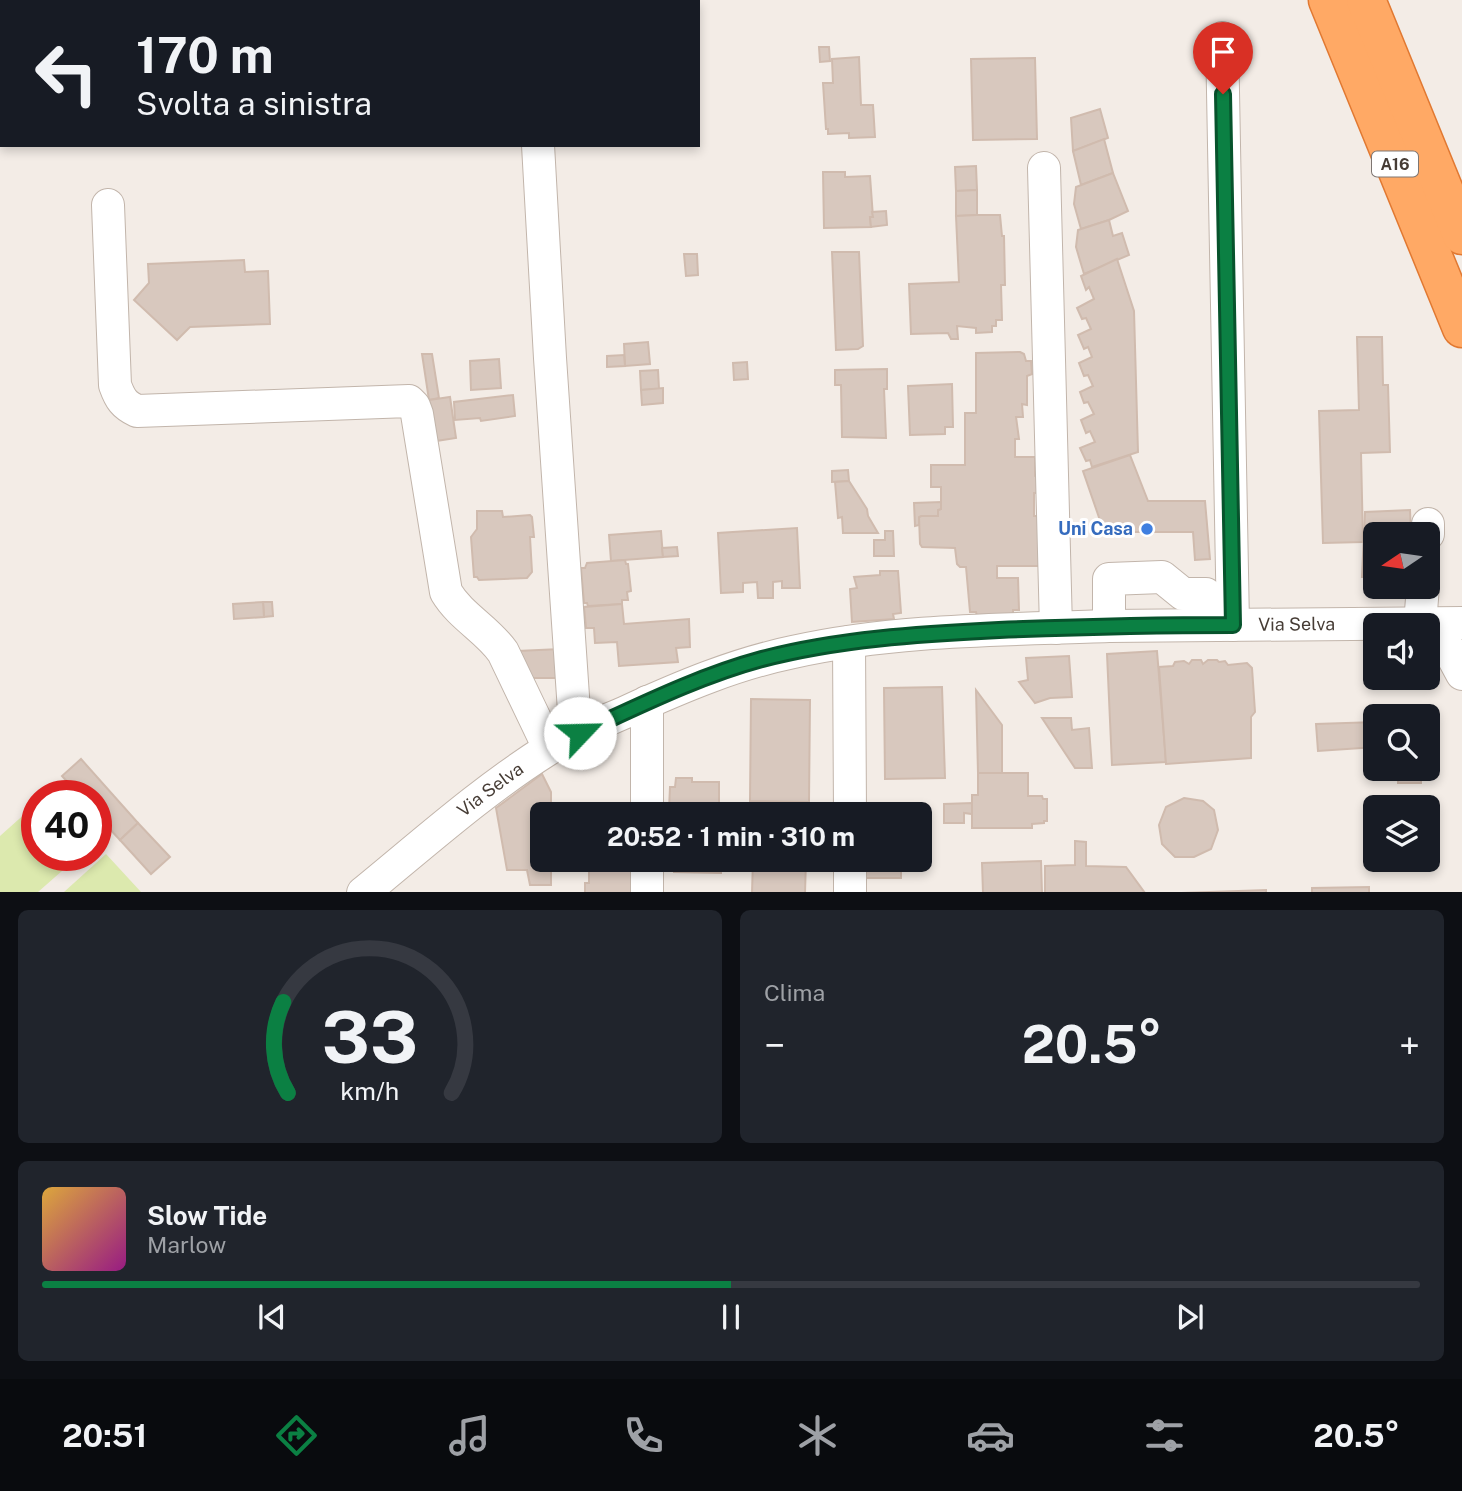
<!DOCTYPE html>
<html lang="it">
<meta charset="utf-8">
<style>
body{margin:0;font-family:"Public Sans",sans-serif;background:#20242c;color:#f1f3f6;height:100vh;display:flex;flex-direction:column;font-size:26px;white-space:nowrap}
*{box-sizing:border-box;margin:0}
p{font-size:23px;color:#9ea1a6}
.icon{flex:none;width:38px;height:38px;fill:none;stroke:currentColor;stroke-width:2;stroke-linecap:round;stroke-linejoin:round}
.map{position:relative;height:892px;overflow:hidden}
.side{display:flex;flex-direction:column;gap:18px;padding:18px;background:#0d0f14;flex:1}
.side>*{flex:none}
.guide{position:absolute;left:0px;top:0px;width:700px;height:147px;box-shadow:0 4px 10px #0003;background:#171b24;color:#f1f3f6;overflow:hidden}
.needle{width:46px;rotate:257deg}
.buttons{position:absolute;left:1363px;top:522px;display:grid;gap:14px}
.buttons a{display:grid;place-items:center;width:77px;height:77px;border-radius:10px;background:#171b24;box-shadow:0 4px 10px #0003;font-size:35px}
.speed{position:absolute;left:21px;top:780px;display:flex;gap:14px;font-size:35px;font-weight:700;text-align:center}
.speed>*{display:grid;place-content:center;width:91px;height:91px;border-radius:50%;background:#171b24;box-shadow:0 4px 10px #0003;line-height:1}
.speed .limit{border:10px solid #d22;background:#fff;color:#111}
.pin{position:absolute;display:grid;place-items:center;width:60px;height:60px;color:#fff;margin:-72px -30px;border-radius:50% 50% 50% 0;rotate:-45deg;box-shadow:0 0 7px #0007}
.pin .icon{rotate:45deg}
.me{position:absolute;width:77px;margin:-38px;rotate:66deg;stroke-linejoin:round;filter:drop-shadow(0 0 5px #0008)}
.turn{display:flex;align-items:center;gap:24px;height:147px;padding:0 21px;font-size:32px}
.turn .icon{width:91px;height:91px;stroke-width:2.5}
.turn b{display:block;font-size:49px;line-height:60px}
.big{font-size:52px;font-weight:700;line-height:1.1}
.side .tile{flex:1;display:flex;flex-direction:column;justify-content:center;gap:10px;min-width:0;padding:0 24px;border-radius:10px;background:#20242c}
.side .dial{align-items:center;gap:0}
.dial svg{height:182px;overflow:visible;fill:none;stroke:#363941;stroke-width:7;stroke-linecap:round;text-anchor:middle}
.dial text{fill:#f1f3f6;stroke:none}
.song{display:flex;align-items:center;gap:21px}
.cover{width:84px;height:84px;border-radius:10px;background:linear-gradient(135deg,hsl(40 70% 55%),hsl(310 70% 35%))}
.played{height:7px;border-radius:4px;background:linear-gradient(90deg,#0b8043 50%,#363941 50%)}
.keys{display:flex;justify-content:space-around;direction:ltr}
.heat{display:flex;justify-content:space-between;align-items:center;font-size:38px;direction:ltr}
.side .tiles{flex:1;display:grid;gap:18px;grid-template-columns:1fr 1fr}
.tile:last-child{grid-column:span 2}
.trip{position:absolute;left:530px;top:802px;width:402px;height:70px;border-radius:10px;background:#171b24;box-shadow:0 4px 10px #0003;font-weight:700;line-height:70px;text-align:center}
.dock{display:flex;height:112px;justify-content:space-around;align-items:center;background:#090b0e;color:#9ea1a6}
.dock .icon{width:49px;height:49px}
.dock .current{color:#0b8043}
.dock b{font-size:32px;color:#f1f3f6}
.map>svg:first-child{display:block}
</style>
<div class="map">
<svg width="1462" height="893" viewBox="0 0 1462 893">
<rect width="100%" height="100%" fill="#f3ece6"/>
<g fill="#dce9ae">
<path d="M37 803V856H79L38 892H0V836Z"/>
<path d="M106 854 141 892H64Z"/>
</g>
<g fill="#d8c8be" stroke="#d0bbae" stroke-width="2">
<path d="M819 47H829L830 61 820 62Z"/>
<path d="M859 57 861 105H873L875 137 849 138V133L828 134V129H826L823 83H833L832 59Z"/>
<path d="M1035 58 1037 139 973 140 971 59Z"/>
<path d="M1100 109 1108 138 1073 151 1071 118Z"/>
<path d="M1104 139 1113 173 1081 185 1073 151Z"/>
<path d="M976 166 977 190 956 191 955 167Z"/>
<path d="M823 172H845V177L870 176 873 217H870L871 227 824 228Z"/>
<path d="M1113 173 1128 211 1109 220 1081 229 1074 204 1076 187Z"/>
<path d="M977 190V215L956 216V191Z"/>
<path d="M886 211 887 225 871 227 870 217H873L872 212Z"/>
<path d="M977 215H1000L1002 236H1004L1005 285H1001L1002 320H996V326H992V332L976 333V328L957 326 958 339H951L948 333 911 334 909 284 959 282 956 216Z"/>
<path d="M1109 220 1113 236 1122 233 1129 255 1084 274 1076 247 1078 230Z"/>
<path d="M832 252H859L863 346 858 349 836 350Z"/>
<path d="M684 254H697L698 275 686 276Z"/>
<path d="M1117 259 1134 311 1138 452 1092 467 1090 460 1086 461 1080 448 1095 442 1090 431 1086 433 1081 420 1094 414 1088 402 1084 403 1080 392 1093 386 1088 375 1084 376 1079 363 1092 357 1088 347 1084 349 1078 335 1091 329 1086 318 1082 319 1077 308 1094 299 1089 287 1086 290 1081 276Z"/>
<path d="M244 260 245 272 268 271 270 324 190 327 177 340 134 300 149 283 148 264Z"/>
<path d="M1357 337H1382L1383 385H1388L1390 452 1361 453 1363 542 1323 543 1319 411 1359 410Z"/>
<path d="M648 342 650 364 625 366 624 344Z"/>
<path d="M1020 352 1024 354 1026 361H1031L1032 374 1027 376V405L1022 404 1023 417H1016L1019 439H1015V457H1035V476L1039 477V493H1034V516H1041V566H997V578H1018L1019 610H1013V616H977L976 612H970L966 567H960L957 564 955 548 922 547 920 544 919 517 921 516H938V510L941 509V487H931V465H965V413H976V353Z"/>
<path d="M422 354H432L439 398 429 400Z"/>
<path d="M624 355 625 366 607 367V356Z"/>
<path d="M499 359 501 388 471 390 470 361Z"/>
<path d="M747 362 748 379 734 380 733 363Z"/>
<path d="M887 369V389H884L886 438 842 437 841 385H835V370Z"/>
<path d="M658 370 659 389 641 390 640 371Z"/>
<path d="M952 384 953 427H945V434L910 435 908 386Z"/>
<path d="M663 388V403L642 405 641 390Z"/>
<path d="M513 395 515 416 481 421 480 418 455 420 454 402Z"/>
<path d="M450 397 456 438 436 441 429 400Z"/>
<path d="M1130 455 1148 501H1205L1210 559 1195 560 1193 532H1104L1083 471Z"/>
<path d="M848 470 849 481 832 482V471Z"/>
<path d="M849 481 867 509 868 516 878 533H843L842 517 838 518 835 482Z"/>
<path d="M941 502V509L938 510V516H921L919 517V525L915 526 914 503Z"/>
<path d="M1410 510 1411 534H1376V577H1362L1365 512Z"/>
<path d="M477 511H502L503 517 530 515 532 517 534 537H530L532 572 527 578 479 580 477 577H474L471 537 477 529Z"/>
<path d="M797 528 800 588H782V581L773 582V598H758L757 582 743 583V592L721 593 718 533Z"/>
<path d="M661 531 663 557 611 561 609 535Z"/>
<path d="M885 531H893L894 556H874V540H885Z"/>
<path d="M677 547 678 556 663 557 662 548Z"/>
<path d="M625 560 626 564H628L631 591 627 592 628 600H622V604L588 606 587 603H584L581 568H585L587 563Z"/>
<path d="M880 571H898L901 613 893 614 894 619 852 622 850 589 857 588 854 577 880 575Z"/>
<path d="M263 602H272L273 616 264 617Z"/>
<path d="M263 602 264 617 234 619 233 604Z"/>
<path d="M622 604 624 624 689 619 690 647 676 648 678 662 619 666 617 642 595 643 594 628H586L584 607Z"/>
<path d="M560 649 562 678H529L518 651Z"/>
<path d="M1157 651 1166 762 1112 765 1107 654Z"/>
<path d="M1069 656 1072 697 1050 698 1035 703 1019 682 1028 680 1026 658Z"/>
<path d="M1192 660H1201L1203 664 1208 660H1217L1219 662 1225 661 1228 665 1247 663 1252 668 1255 712 1251 717V758L1166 764 1159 667 1173 666 1175 662 1184 661 1189 664Z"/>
<path d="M942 687 945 778 885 779 884 688Z"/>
<path d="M976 690 1002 725V774L978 773Z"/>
<path d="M751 699 810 700 809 802 750 801Z"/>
<path d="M1042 718H1071L1072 730 1089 728 1092 768H1075Z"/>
<path d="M1376 722V747L1318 751 1316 724Z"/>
<path d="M81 759 138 823 120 840 96 814V796H80L62 776Z"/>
<rect x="1398" y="768" width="23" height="15"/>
<path d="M978 773H1028V796H1042L1043 799H1047V821H1044V823L1032 824V828H972V795H978Z"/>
<path d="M542 774 551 792V814H542V859H551V885H530L527 870H507L496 808Z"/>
<path d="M676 778H692V782H719V809L716 810V814H675V810H669L670 787H675Z"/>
<path d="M1184 798 1203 801 1214 810 1218 830 1211 849 1194 857H1175L1162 844 1159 825 1166 807Z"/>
<path d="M972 803V814L964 813V823H944V804Z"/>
<rect x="862" y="806" width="40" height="8"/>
<path d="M138 823 170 857 151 874 120 840Z"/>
<path d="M1075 841 1086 842V866L1126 867 1145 893H1045V866L1075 865Z"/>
<rect x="580" y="859" width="9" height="9"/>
<path d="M589 859H628V864H636V893H585V883H589Z"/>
<path d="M674 859 721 860V873L674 872Z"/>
<path d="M753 859H806L805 893H752Z"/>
<rect x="861" y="859" width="40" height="19"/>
<path d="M1041 861 1042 893H983L982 863Z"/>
<path d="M1369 887V893H1312V888Z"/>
<path d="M1266 890V893H1181Z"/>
</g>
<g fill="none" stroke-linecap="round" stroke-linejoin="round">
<g stroke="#c2b5ab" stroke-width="34">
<g id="minor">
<path d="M528 0V2"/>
<path d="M1222 38 1233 625"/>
<path d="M538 145 550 358 574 711 580 733"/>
<path d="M1044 168 1056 628"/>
<path d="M108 205 115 385C120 399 124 405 137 411L409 401 414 406 417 414 446 592C461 617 487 629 503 652L549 748"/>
<path d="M1428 534V524"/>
<path d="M1420 624 1423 586"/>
<path d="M1435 624 1462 674"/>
<path d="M1109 626V579L1162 577 1183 594H1206V625"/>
<path d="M849 642 850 814"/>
<path d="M647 814V702"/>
<path d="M850 859V893"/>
<path id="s1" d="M363 893C423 844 482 791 547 750 572 734 601 723 628 711 681 687 735 664 793 652 896 629 1004 630 1109 626L1462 623"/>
<path d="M647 893V859"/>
</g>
</g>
<g stroke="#e17932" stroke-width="41">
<g id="highway">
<path d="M1328 0 1462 328"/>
<path d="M1366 0 1462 235"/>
</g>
</g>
<use href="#minor" stroke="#fff" stroke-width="32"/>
<use href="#highway" stroke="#ffa965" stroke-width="38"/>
</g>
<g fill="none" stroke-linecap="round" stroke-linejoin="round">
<g stroke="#07532c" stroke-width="18">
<path id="route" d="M580 733C639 706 699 676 762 659 839 639 919 634 999 630 1077 627 1154 625 1233 625L1223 94"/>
</g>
<use href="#route" stroke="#0b8043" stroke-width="12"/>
</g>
<circle fill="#3f7fe0" stroke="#fff" stroke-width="2.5" cx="1147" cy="529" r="7"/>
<g text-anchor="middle" stroke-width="6" stroke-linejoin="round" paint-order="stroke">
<rect fill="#fff" stroke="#7e7672" stroke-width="2" x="1372" y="151.5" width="46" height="25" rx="5"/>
<g font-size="16" font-weight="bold" fill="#463c35">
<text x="1395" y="170">A16</text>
</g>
<g font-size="18" font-weight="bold" fill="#366cbe" stroke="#fff" text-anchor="end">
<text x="1133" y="535">Uni Casa</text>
</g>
<g font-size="18" fill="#463c35" stroke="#fff">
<text dy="6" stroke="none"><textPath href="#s1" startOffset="1004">Via Selva</textPath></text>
<text dy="6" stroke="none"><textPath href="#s1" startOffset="164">Via Selva</textPath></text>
</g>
</g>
</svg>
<div class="buttons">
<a><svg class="needle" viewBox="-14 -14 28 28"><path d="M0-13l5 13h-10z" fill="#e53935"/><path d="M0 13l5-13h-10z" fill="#9ea1a6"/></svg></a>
<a><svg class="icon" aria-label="sound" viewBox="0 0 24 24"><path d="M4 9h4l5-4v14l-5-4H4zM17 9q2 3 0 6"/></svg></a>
<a><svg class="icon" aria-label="search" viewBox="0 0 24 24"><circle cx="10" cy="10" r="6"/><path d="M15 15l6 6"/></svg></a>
<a><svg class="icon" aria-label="layers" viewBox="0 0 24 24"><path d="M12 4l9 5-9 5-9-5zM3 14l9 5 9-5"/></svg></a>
</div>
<div class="speed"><div class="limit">40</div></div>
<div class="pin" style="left:1223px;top:94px;background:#d93025"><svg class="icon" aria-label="arrive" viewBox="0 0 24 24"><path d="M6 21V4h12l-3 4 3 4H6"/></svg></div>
<svg class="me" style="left:580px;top:733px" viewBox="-20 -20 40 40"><circle r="19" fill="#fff"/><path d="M0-13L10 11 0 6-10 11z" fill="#0b8043"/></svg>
<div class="trip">20:52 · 1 min · 310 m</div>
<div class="guide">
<div class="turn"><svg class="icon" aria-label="left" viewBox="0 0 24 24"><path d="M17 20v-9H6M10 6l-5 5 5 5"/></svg><div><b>170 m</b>Svolta a sinistra</div></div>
</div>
</div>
<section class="side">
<div class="tiles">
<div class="tile dial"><svg viewBox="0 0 100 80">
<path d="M14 69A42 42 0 1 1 86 69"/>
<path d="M14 69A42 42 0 0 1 12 29" stroke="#0b8043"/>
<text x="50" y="56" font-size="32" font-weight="700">33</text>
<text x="50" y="72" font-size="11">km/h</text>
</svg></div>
<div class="tile"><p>Clima</p>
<div class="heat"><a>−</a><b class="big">20.5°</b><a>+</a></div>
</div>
<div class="tile">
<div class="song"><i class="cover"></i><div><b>Slow Tide</b><p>Marlow</p></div></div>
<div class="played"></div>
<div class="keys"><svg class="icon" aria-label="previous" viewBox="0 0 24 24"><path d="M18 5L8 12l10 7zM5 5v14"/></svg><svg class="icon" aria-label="pause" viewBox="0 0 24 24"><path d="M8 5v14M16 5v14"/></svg><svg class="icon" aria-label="next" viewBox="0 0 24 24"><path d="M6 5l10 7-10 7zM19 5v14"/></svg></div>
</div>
</div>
</section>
<nav class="dock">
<b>20:51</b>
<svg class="icon current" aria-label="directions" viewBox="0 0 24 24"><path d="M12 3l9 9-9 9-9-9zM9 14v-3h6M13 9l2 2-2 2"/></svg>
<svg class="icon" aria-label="music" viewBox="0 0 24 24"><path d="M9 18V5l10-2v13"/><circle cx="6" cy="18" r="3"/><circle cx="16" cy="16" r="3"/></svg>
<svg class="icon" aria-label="phone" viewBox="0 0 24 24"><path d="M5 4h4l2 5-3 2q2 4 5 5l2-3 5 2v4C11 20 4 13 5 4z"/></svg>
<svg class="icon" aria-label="climate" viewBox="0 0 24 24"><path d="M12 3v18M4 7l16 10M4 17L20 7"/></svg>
<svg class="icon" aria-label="car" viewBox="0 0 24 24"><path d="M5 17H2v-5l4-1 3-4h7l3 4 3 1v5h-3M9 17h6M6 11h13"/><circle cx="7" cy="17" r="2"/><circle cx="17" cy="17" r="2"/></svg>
<svg class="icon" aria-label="filters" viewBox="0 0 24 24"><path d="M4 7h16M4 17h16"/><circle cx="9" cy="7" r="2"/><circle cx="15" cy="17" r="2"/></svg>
<b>20.5°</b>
</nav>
